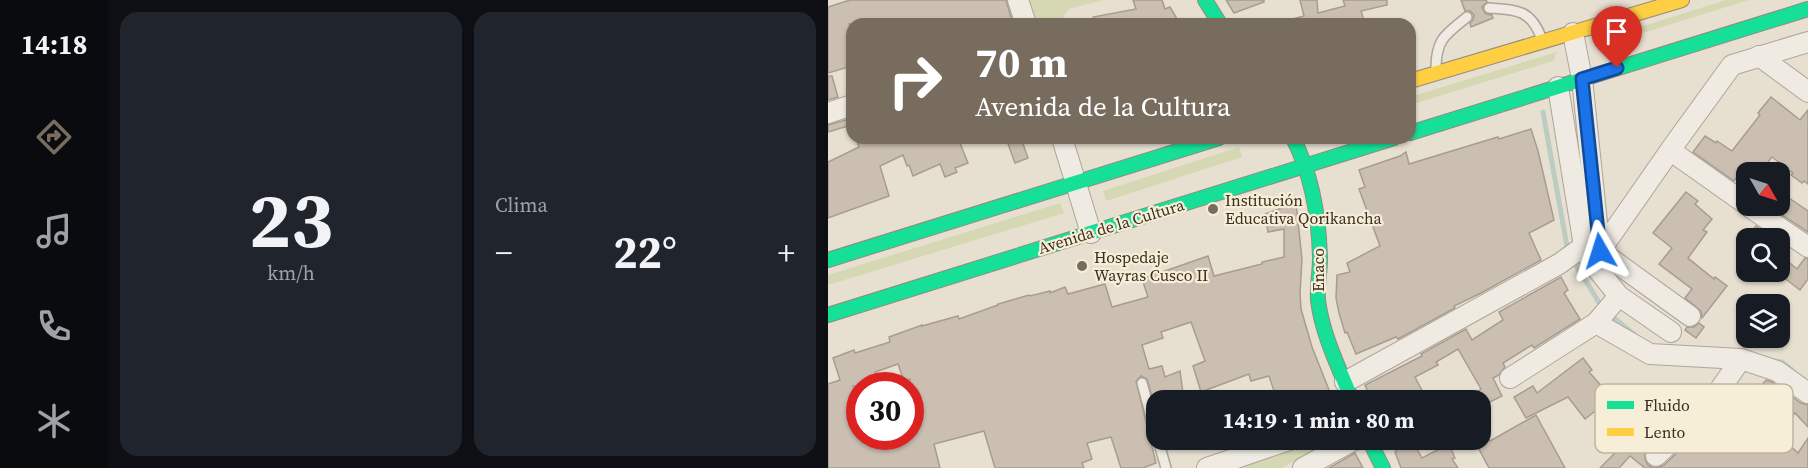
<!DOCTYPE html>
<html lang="es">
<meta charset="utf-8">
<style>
body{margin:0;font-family:"Source Serif 4",serif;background:#20242c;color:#f1f3f6;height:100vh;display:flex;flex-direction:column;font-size:22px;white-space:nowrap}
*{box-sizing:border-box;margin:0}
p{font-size:20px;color:#9ea1a6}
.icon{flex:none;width:33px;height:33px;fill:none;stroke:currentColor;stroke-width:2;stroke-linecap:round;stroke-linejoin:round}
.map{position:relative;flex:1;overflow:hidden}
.drawer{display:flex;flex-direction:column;gap:12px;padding:12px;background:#0d0f14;width:720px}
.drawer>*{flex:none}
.top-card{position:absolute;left:18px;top:18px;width:570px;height:126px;border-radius:18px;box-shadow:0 2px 4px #0004;background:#786c5e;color:#fff;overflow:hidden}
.needle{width:39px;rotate:129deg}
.fabs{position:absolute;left:908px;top:162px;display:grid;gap:12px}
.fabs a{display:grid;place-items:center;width:54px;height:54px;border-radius:12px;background:#171b24;box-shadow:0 2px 4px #0004;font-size:30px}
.speed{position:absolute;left:18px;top:372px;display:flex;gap:12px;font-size:30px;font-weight:700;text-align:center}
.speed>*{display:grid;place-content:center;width:78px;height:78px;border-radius:50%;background:#171b24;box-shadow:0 2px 4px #0004;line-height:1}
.speed .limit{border:9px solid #d22;background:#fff;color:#111}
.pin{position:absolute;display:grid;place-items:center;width:51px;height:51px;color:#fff;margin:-62px -26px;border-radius:50% 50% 50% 0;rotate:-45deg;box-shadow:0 0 6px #0007}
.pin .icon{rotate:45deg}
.me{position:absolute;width:66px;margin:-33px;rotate:354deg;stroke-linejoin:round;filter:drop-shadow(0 0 4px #0008)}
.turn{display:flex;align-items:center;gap:21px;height:126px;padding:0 30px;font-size:27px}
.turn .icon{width:78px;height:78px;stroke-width:2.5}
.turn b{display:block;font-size:42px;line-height:51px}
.big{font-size:45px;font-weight:700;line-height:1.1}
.drawer .tile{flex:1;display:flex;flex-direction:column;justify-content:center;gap:9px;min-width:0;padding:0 21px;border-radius:18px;background:#20242c}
.drawer .dial{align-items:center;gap:0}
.dial b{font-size:78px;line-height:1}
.heat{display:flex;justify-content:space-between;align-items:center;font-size:33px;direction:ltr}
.drawer .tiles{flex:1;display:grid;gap:12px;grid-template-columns:repeat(2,1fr)}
.trip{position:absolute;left:318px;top:390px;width:345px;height:60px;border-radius:18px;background:#171b24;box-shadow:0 2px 4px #0004;font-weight:700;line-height:60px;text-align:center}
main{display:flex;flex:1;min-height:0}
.dock{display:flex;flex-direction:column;width:108px;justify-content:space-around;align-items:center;background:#090b0e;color:#9ea1a6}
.dock .icon{width:42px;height:42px}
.dock .current{color:#786c5e}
.dock b{font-size:27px;color:#f1f3f6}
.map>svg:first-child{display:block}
</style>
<main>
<nav class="dock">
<b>14:18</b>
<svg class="icon current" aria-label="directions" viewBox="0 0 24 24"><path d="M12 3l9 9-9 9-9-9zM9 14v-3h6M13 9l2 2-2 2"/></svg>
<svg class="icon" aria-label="music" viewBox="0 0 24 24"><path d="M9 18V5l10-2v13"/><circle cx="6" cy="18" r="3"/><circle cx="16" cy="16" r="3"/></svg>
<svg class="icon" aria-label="phone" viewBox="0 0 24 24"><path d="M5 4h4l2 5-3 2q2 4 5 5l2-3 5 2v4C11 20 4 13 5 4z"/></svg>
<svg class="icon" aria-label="climate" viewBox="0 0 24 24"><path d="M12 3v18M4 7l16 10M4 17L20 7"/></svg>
</nav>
<section class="drawer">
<div class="tiles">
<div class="tile dial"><b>23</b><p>km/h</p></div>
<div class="tile"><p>Clima</p>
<div class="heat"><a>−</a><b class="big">22°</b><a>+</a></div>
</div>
</div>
</section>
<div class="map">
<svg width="980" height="468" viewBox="0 0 980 468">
<rect width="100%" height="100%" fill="#e7e0d1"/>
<g fill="#d6d7b3">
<path d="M202 0H275L241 9 236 16 239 24H208Z"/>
<path d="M898 0H921L776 45 774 39Z"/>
<path d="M729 52 725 61 582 105V97Z"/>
<path d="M411 147 414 157 278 201 275 191Z"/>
<path d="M232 203 236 213 0 285V275Z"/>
<path d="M487 442 489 448 454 468H406Z"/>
</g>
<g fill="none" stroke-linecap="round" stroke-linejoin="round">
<g stroke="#bcccc2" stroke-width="5">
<path d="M715 112 740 252 775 309 808 336"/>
<path d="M947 361 954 362 964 370"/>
</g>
</g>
<g fill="#cbbfb2" stroke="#a89c90" stroke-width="1.5" fill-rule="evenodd">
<path d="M22 0H178L185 24H21L24 33V66L0 73V7Z"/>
<path d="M305 0H334L337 9 342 7 352 24H265V17L308 9Z"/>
<path d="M398 0H436V2L406 13Z"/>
<path d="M472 0H489L490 13 517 6 515 0H559V5L533 11 537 24H465L464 19 476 16Z"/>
<path d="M633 0H658L659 2 654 7 655 10 658 14 664 15 665 18 643 27 642 23 645 20 646 15 642 11H637Z"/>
<path d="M0 76H4L10 97 0 100Z"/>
<path d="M943 97 972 120 980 110V184L976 181 974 183 963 175 965 173 944 157 932 172H918V186L908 178 906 181 865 152 877 136 888 143 889 141 904 151 932 115 930 113Z"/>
<path d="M18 120 20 126 0 132V125Z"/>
<path d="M703 129 710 151 726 220 701 233 713 260 653 293 626 306 627 308 570 339 568 337 528 354 519 332 517 333 511 313 508 298 509 275 522 272 519 263 552 246 531 189 537 187 531 170 572 156 578 152 581 164 670 137 671 139Z"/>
<path d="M28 138H130L140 163 127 168 129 172 117 177 112 164 85 176 81 165 79 166 75 155 52 166 61 196 0 218V162L31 147Z"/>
<path d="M188 138H193L200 158 187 163 179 141Z"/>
<path d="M858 192 870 201 867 204 884 219 875 230 879 232 860 258 886 279 887 277 899 286 874 318 873 311 857 298 864 289 831 264 844 248 825 233Z"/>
<path d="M955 194 980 211V232L945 209 948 206H951V201Z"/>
<path d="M468 203 474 259 472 293 473 309 484 347 505 400H449L441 376 423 381 421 374 373 392 365 366 377 361 363 322 333 332 335 338 314 345 321 369 334 366 337 377 352 371 356 400H328V411L319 379 313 376 308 381 328 463 315 468H293L283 437 259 443 264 459 254 463 256 468H167L156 431 106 444 112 468H0V384L12 380 5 358 26 350 27 353 62 342 61 337 94 325V326L130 316 131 319 170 305V304L201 295 202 296 222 291V293L237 287 240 294 277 284 284 307 320 297 314 279 380 256 386 276 434 264V262L456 257V229L440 232 437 214ZM70 364 76 381 82 379V436H32V403L25 386H51L47 372Z"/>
<path d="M928 226 946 238H918Z"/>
<path d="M951 254 969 269 977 258 980 259V279L972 290 951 274Z"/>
<path d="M733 277 740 290 736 293 752 319 706 348 704 345 675 363 677 367 671 375 665 378 674 396 652 407V396L650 391 653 389 630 349 608 362 610 365 587 377 599 400H543L537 385 594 356 593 354 638 329 644 340 675 320 671 312Z"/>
<path d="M871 323 876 327 868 338 857 330 859 327H866Z"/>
<path d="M755 358 764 370 761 372 784 398 757 419 740 397 698 418 686 397 705 386 709 393Z"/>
<path d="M938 380 944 382 973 403 980 405V427L967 413 964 417 948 404 932 422 949 441 953 437 970 453 980 438V468H817L802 456 791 468H772L845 395 860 409 817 452V459L820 465 825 468 831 467 836 465 868 435 890 411 905 424 927 397 925 395Z"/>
<path d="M708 415 737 468H661L646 440H661L662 441Z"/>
<path d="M563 440H584L594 458 621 444 627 458 624 459 630 468H573L567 452 569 450Z"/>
<path d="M527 453 535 468H501Z"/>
</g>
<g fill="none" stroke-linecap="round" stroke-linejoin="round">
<g stroke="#ada599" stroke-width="12">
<g id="lane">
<path d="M661 8C688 10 702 9 713 37"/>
<path d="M608 68C608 39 618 34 639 17"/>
<path d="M314 383 328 435"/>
<path d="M330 440 338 468"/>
</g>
</g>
<g stroke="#ada599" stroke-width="22">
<g id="street">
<path d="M190 0 198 24"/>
<path d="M745 33 754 79 772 251 848 142 904 65 980 42"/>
<path d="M931 56 980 92"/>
<path d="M730 87 756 246 762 260 791 296 843 332"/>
<path d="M0 113 24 105"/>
<path d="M234 138 263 233"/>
<path d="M843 151 918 204"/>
<path d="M920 206 980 247"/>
<path d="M772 251 862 316"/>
<path d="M768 323 822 354 913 359 949 371 980 393"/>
<path d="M682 378 768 323 791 296"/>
<path d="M517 382 731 264 756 246"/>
<path d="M828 456 860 426 886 398 913 359"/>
<path d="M379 468 461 440"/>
<path d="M475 468 526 440"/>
</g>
</g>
<g stroke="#928b80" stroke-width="16">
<g id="fast">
<path d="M377 0 392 24"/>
<path d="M582 133 980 9"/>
<path d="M465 138C484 175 491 217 492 258 492 272 489 286 490 300 494 334 511 368 524 400"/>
<path d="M0 260 391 138"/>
<path d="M0 315 566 138"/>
<path d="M541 440 555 468"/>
</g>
</g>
<g stroke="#928b80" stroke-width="16">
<path id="slow" d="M582 81 854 0"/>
</g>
<use href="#lane" stroke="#efebe3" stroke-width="9"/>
<use href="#street" stroke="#efebe3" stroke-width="20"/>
<use href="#fast" stroke="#16e098" stroke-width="14"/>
<use href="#slow" stroke="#ffcf43" stroke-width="14"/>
</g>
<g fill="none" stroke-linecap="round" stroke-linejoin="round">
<g stroke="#114b97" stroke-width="15">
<path id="route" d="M772 251 754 79 789 68"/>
</g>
<use href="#route" stroke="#1a73e8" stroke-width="10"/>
</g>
<g fill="#786c5e" stroke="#f7eed8" stroke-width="2">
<circle cx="385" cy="209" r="6"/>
<circle cx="254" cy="266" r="6"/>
</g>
<g text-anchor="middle" stroke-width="4.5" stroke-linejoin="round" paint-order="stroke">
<g font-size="16" fill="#3d2e20" stroke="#f7eed8" text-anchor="start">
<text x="397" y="206">Institución<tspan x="397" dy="18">Educativa Qorikancha</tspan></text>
<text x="266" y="263">Hospedaje<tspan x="266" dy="18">Wayras Cusco II</tspan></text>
</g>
<g font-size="16" fill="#3d2e20" stroke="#f7eed8">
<text transform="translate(283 226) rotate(-17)" y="6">Avenida de la Cultura</text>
<text transform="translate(490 270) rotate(-90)" y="6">Enaco</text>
</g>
</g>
<rect x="767" y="384" width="198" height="69" rx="9" fill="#f7eed8" stroke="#bfb4a1" stroke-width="1.5"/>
<rect x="779" y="401" width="27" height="8" fill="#16e098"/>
<rect x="779" y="428" width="27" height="8" fill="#ffcf43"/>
<g font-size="16" fill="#3d2e20">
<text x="816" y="411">Fluido</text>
<text x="816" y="438">Lento</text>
</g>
</svg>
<div class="fabs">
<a><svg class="needle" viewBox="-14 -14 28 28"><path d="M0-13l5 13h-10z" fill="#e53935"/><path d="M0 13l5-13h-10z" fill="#9ea1a6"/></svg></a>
<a><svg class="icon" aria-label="search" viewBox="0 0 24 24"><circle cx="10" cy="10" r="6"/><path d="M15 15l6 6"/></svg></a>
<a><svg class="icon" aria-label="layers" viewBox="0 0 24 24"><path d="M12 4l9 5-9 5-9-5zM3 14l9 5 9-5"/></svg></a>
</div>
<div class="speed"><div class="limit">30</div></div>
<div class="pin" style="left:789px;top:68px;background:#d93025"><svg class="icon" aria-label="arrive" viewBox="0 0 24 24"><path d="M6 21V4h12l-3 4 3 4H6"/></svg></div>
<svg class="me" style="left:772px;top:251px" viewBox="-20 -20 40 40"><path d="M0-17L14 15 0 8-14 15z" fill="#1a73e8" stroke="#fff" stroke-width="4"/></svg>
<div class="trip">14:19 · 1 min · 80 m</div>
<div class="top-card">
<div class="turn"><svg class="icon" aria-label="right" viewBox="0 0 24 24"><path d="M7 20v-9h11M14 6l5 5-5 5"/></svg><div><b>70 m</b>Avenida de la Cultura</div></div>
</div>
</div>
</main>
